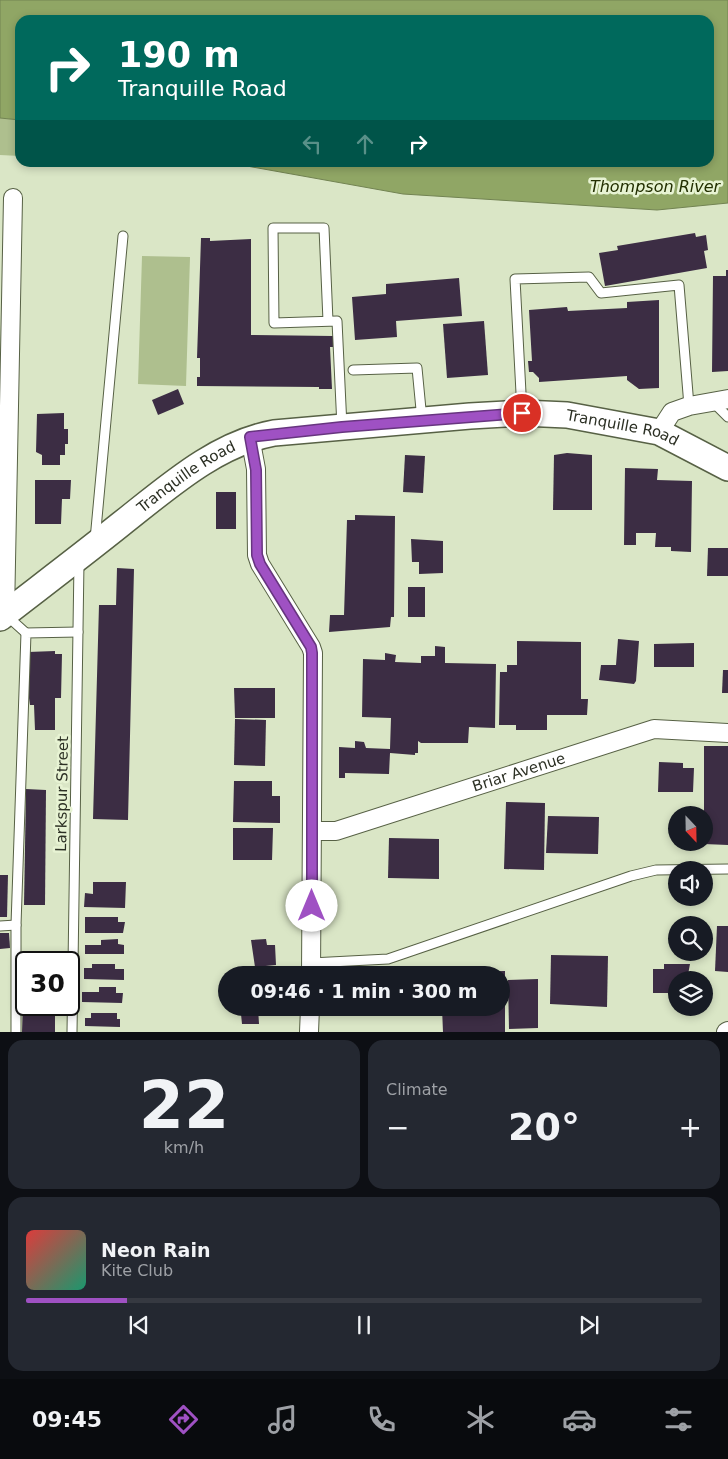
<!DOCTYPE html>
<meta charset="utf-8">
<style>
body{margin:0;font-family:"DejaVu Sans",sans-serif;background:#242831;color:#f1f3f6;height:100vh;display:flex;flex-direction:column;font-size:19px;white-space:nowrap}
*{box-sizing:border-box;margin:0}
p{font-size:16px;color:#9ea1a6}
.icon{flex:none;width:28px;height:28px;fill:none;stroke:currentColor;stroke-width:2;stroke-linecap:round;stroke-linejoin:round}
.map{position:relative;height:1032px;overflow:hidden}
.details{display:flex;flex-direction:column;gap:8px;padding:8px;background:#0d0f14;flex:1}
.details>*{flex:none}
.hud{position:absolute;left:15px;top:15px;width:699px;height:152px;border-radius:15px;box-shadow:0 2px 8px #0003;background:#00695c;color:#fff;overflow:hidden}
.needle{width:32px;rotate:158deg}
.tools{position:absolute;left:668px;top:806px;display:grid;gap:10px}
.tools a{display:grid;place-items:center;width:45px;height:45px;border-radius:50%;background:#171b24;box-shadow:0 2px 8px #0003;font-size:25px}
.speed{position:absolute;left:15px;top:951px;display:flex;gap:10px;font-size:25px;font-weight:700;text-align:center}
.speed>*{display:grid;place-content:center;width:65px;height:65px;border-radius:50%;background:#171b24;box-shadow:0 2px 8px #0003;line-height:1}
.speed .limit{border:2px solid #111;border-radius:8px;background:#fff;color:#111}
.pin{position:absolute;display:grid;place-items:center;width:42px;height:42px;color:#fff;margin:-21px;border:2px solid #fff;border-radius:50%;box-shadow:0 1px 5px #0007}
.me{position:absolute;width:55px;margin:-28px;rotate:0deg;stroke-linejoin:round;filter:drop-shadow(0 0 4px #0008)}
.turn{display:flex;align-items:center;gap:18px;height:105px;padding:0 20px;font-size:22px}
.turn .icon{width:65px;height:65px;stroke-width:2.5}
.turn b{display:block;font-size:35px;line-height:42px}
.lanes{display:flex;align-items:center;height:48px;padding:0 20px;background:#0003;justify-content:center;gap:25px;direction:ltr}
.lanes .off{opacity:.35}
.big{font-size:38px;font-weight:700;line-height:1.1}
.details .widget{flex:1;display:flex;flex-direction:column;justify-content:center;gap:8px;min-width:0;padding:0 18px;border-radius:15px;background:#242831}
.details .dial{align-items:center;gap:0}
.dial b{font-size:65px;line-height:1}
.song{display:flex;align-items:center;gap:15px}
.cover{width:60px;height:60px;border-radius:8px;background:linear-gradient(135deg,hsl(0 70% 55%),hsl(160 70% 35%))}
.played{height:5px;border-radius:2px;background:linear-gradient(90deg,#9f51c3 15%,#363941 15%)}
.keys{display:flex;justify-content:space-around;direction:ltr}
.heat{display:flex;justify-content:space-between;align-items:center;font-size:28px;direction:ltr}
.details .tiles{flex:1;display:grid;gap:8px;grid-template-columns:1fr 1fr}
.widget:last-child{grid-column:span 2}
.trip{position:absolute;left:218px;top:966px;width:292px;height:50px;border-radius:25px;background:#171b24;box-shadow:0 2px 8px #0003;font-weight:700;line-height:50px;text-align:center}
.dock{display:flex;height:80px;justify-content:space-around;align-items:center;background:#090b0e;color:#9ea1a6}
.dock .icon{width:35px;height:35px}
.dock .current{color:#9f51c3}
.dock b{font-size:22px;color:#f1f3f6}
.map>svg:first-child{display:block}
</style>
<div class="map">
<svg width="728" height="1032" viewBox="0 0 728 1032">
<rect width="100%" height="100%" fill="#dae6c6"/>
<g fill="#aebf8e">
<path d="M0 118 20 120V156L0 155Z"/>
<path d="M142 256 190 257 186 386 138 384Z"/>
</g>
<path fill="#90a665" stroke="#728352" d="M0 0H728V203L657 210 403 194 230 163 709 162V20H20V120L0 118Z"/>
<g fill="#3c2d44">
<path d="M695 233 696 237 706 235 708 250 704 251 707 268 605 286 599 253 618 250 617 246Z"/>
<path d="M201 238H210V241L251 239V335L333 336V347H330L332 389H319V387L197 386V377H200V358H197Z"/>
<path d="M726 270H728V371L712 372 713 276H726Z"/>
<path d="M459 278 462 316 396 321 397 337 355 340 352 297 386 294V284Z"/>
<path d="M659 300V388L639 389 627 380V376L539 382V378L533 372H529L528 361H532L529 310 567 307 568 311 627 308V302Z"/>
<path d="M484 321 488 375 447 378 443 324Z"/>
<path d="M178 389 184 404 158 415 152 400Z"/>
<path d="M64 413V429H68V444H65V455H60V465H42V455L36 452 37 414Z"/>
<path d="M567 453 592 455V510H553L554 455Z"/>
<path d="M405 455 425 456 423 493 403 492Z"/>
<path d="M625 468 658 469 657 480 692 481 691 552 671 551V547H655L656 533H636V545H624Z"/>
<path d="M35 480H71L70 499H62L61 524H35Z"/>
<rect x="216" y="492" width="20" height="37"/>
<path d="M355 515 395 516 394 617H391L390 627 329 632 330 615H344L347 520H355Z"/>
<path d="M411 539 443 541V573L419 574V562H412Z"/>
<path d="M708 548H728V576H707Z"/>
<path d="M117 568 134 569 128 820 93 819 99 605H116Z"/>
<rect x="408" y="587" width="17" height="30"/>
<path d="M618 639 639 641 636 681 634 684 599 680 601 665H616Z"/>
<path d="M517 641 581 642V699H588L587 715H547V730H516V725H499L500 672H507V665H517Z"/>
<path d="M694 643V667H654V644Z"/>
<path d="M435 646 445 647V663L496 664 495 728 469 727 468 743H421L418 741V753H415V755L390 753 389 774 345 773V778H339V747L355 748V741L364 742 366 748 390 749 391 718 362 717 363 659 385 660V653L396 655 395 662 421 663V656H435Z"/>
<path d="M55 651V654H62L61 698H55V730H35L34 705H30L28 691V652Z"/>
<path d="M723 670H728V693H722Z"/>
<path d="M234 688H275V718H235Z"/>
<path d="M235 719 266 720 265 766 234 765Z"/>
<path d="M704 746H728V845L704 844Z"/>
<path d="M659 762 683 763V768H694L693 792H658Z"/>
<path d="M234 781H272V796H280V823L233 822Z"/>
<path d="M26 789 46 790 45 905H24Z"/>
<path d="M506 802 545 803 544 870 504 869Z"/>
<path d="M548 816 599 817 598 854 546 853Z"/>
<path d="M233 828H273L272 860H233Z"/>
<path d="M389 838 439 839V879L388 878Z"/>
<path d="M0 875H8L7 917H0Z"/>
<path d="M93 882H126L125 908 84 907 85 893 93 894Z"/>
<path d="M85 917H118V922H125L123 933H85Z"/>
<path d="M717 926H728V972L715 971Z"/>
<path d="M0 933H9L10 948 0 949Z"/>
<path d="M118 939V944L124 945V954H85V945H101V940Z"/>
<path d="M266 939 267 945H275L276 965 255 967 251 940Z"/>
<path d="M551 955 608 956 607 1007 550 1004Z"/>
<path d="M92 964H115V969H124V980L84 979V968H92Z"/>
<path d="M664 964H690L687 980H676V993H653V969H664Z"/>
<path d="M24 966H26V1005H55V1032H22Z"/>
<path d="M505 971V1032H443L442 1008H501V975H442V972Z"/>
<path d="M538 979V1028L509 1029 508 980Z"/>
<path d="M99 987H116V993H123L122 1003 82 1002V992H99Z"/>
<path d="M241 1008H258L259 1024H242L241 1014H238L237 1009Z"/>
<path d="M91 1013H117V1019H120V1027L85 1026V1018H91Z"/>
</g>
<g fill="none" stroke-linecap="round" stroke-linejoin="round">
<g stroke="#576145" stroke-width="11">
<g id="lane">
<path d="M328 321 324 228H273L274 323 337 321 342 427"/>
<path d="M353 370 417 368 422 420"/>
<path d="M712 401 728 417"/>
<path d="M522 412 515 279 589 277 601 293 679 285 689 406"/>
<path d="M95 540 123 236"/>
<path d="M6 615 26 633"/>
<path d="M0 926 16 925"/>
<path d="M311 963 388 959 631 876 656 870 728 869"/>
<path d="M16 1032V925L26 633 78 632"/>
<path d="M72 1032 79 562"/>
</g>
</g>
<g stroke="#576145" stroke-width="20">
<g id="street">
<path d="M659 432 672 412 689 406 728 399"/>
<path d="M250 437 256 469 257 555 260 564 311 647 313 653 311 975"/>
<path d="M5 614 13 198"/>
<path id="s1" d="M312 831H336L654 729 728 733"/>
<path d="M309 1032 310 1008"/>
<path d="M726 1032 728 1031"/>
</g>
</g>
<g stroke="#576145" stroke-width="28">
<g id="secondary">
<path id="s2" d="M0 618C40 587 81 556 121 524 167 488 215 444 274 433L470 416 522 413 567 415 659 432 728 468"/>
</g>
</g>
<use href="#lane" stroke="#fff" stroke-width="9"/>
<use href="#street" stroke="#fff" stroke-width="18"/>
<use href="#secondary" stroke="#fff" stroke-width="25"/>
</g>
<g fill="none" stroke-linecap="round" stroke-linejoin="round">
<g stroke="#67357f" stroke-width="12">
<path id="route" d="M312 906V653L311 647 260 564 257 555 256 470 250 437 342 427 522 413"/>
</g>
<use href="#route" stroke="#9f51c3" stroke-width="9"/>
</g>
<g text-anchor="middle" stroke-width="5" stroke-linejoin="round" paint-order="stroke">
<g font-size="15" fill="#2c3024" stroke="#e7f3d3">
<text dy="5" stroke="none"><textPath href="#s2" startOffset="684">Tranquille Road</textPath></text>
<text dy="5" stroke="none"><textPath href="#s2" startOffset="234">Tranquille Road</textPath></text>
<text dy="5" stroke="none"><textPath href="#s1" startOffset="216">Briar Avenue</textPath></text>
<text transform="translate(62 794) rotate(-89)" y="5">Larkspur Street</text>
</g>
<g font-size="16" font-style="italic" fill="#222f00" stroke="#e7f3d3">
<text x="655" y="192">Thompson River</text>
</g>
</g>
</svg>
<div class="tools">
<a><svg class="needle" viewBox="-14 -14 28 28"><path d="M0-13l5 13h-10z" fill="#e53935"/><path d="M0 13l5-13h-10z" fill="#9ea1a6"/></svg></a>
<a><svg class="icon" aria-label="sound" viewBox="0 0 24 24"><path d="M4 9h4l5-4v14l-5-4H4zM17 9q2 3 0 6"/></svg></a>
<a><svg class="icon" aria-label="search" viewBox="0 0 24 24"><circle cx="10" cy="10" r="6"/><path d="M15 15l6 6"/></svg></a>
<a><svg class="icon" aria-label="layers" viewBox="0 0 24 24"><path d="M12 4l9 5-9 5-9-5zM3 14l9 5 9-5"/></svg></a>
</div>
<div class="speed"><div class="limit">30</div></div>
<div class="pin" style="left:522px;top:413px;background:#d93025"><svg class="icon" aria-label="arrive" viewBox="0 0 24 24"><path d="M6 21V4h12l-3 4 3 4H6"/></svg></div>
<svg class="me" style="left:312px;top:906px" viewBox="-20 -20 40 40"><circle r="19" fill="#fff"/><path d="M0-13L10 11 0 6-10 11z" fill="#9f51c3"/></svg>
<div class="trip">09:46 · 1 min · 300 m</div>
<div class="hud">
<div class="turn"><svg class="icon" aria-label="right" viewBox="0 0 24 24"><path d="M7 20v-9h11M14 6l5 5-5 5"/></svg><div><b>190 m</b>Tranquille Road</div></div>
<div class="lanes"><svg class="icon off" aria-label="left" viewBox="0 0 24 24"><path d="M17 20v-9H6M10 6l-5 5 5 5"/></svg><svg class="icon off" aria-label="ahead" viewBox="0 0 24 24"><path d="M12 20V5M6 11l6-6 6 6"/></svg><svg class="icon" aria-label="right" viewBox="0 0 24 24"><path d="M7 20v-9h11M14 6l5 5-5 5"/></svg></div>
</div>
</div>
<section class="details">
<div class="tiles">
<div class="widget dial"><b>22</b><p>km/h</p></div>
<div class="widget"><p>Climate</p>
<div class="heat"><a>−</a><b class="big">20°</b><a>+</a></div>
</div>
<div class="widget">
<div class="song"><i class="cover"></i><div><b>Neon Rain</b><p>Kite Club</p></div></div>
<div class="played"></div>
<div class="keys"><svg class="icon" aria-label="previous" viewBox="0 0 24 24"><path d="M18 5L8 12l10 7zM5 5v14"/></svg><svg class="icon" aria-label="pause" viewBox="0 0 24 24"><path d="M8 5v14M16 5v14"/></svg><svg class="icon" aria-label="next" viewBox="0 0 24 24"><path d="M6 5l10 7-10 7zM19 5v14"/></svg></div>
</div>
</div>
</section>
<nav class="dock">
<b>09:45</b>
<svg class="icon current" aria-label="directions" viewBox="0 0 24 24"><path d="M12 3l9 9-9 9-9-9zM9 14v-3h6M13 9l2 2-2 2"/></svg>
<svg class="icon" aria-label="music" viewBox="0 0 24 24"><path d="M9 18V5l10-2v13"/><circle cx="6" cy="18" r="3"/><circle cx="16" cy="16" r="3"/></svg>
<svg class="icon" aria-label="phone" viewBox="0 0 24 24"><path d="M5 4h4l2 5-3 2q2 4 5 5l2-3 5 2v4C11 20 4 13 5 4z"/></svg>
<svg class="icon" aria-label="climate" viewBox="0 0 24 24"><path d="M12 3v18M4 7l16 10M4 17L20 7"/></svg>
<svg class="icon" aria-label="car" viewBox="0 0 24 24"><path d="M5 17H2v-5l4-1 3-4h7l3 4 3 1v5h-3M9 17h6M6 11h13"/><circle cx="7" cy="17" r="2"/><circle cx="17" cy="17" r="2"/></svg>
<svg class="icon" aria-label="filters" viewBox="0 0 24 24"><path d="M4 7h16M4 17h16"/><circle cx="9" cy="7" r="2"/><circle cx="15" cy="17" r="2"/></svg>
</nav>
